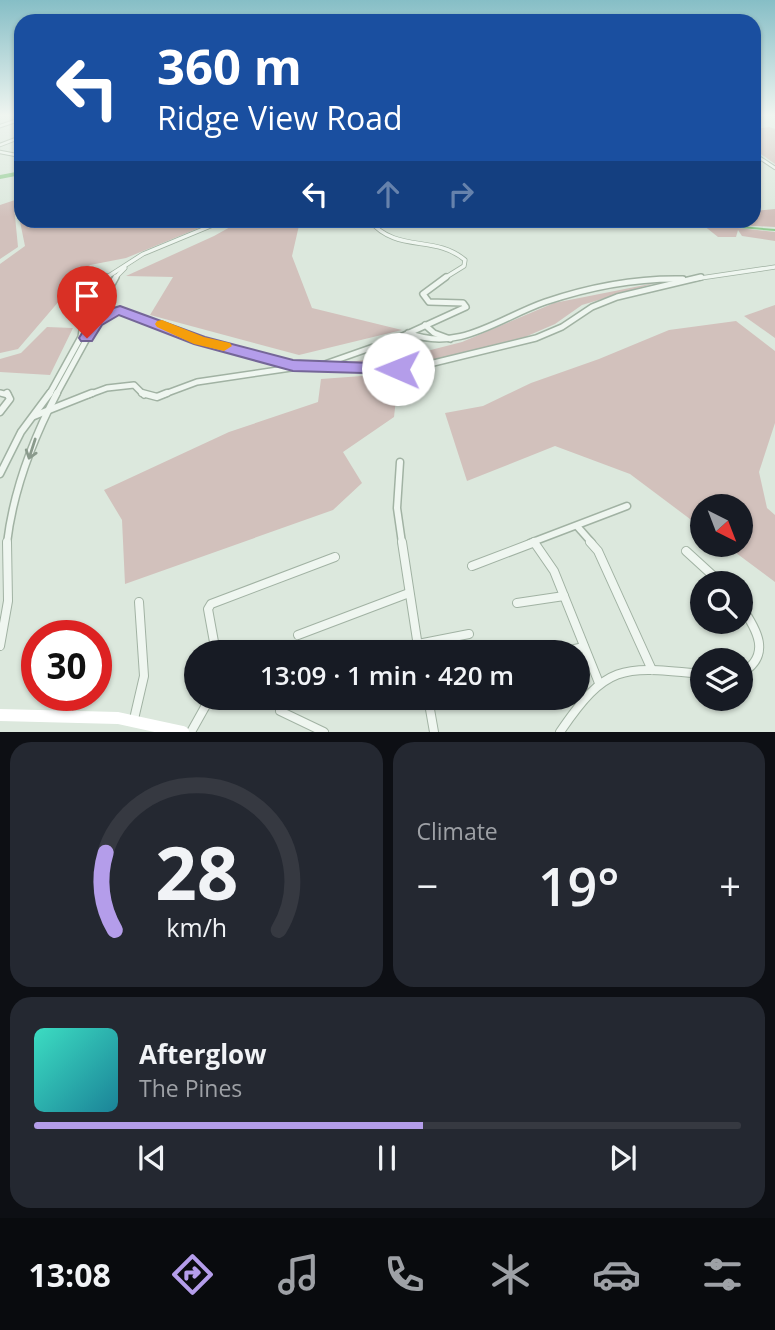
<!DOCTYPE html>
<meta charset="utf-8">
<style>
body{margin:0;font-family:"Open Sans",sans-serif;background:#242831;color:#f1f3f6;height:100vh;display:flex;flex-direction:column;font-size:26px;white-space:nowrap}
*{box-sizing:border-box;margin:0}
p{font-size:23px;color:#9ea1a6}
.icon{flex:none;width:38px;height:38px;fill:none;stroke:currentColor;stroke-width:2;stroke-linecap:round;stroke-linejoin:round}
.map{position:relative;height:732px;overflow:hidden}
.side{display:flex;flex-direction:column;gap:10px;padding:10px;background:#0d0f14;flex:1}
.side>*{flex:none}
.hud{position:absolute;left:14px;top:14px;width:747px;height:214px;border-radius:21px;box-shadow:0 2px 5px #0004;background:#1a4fa0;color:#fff;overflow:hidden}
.needle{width:46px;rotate:138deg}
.controls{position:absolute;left:690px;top:494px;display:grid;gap:14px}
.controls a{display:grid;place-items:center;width:63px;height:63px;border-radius:50%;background:#171b24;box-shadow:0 2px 5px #0004;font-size:35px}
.speed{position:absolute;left:21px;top:620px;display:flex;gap:14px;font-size:35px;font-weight:700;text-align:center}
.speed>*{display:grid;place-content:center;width:91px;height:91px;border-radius:50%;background:#171b24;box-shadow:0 2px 5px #0004;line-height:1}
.speed .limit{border:10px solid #d22;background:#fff;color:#111}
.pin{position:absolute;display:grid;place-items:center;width:60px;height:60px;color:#fff;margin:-72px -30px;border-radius:50% 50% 50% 0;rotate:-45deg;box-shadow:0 0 7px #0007}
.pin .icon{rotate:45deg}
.me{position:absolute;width:77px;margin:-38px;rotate:271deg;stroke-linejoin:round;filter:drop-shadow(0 0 5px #0008)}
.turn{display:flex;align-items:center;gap:24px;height:147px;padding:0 28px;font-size:32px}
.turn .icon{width:91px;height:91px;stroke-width:2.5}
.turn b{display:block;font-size:49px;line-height:60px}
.lanes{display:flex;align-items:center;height:66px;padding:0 28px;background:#0003;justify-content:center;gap:35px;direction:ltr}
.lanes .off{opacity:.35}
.big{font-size:52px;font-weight:600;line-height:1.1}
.side .tile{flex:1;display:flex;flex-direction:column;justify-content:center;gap:10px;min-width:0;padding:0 24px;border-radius:21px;background:#242831}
.side .dial{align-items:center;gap:0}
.dial svg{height:182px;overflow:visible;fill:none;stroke:#363941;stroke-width:7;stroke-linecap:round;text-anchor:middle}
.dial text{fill:#f1f3f6;stroke:none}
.song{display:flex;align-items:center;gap:21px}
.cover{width:84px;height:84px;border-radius:10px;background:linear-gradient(135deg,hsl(170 70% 55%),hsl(190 70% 35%))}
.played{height:7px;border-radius:4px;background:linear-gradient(90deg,#b49dea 55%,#363941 55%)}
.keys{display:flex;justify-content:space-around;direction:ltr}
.heat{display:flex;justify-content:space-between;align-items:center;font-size:38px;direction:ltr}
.side .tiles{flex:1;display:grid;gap:10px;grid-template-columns:1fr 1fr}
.tile:last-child{grid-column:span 2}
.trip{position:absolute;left:184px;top:640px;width:406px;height:70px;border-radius:35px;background:#171b24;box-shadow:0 2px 5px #0004;font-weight:600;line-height:70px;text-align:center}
.dock{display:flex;height:112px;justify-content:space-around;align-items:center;background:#090b0e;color:#9ea1a6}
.dock .icon{width:49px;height:49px}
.dock .current{color:#b49dea}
.dock b{font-size:32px;color:#f1f3f6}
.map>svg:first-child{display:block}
</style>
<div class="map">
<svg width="775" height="732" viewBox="0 0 775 732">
<rect width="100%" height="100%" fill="#dce8dd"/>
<g fill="#d2c1bc">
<path d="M769 127 775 129V164L754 149V129Z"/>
<path d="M21 198 14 206 18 247 0 259V205Z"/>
<path d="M21 203V220L216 221 126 258 90 265 18 349 0 353V264L25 246 17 207Z"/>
<path d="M775 209V227L739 225 738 228 775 232V241L742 236 738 230 736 237H718L698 221 754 220V211Z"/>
<path d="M241 221H300L292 256 312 308 402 330 299 355 150 315 173 277 126 276 214 236Z"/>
<path d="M655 283 582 305 555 324 525 337 422 363H342L423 352 462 342 554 303Z"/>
<path d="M775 305V338L744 316Z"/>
<path d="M736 321 775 351V423L759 472 767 508 775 515V582L724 544H740V506H702V528L630 474 555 446 467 481 445 413 483 406 531 383 599 359 669 330Z"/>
<path d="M47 327 73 328 50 375 0 372V359L21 353Z"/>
<path d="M362 376 398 381 394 417 343 452 362 483 333 510 125 584 122 520 104 490 229 432 318 402 321 379Z"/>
</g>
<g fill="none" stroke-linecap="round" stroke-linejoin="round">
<path stroke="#93cc93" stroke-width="2" d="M720 220 740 227 775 230"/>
<path fill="#93cc93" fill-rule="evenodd" d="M21 171V175L0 179V175Z"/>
<g stroke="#a1b2a3" stroke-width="4.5">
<g id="street-far4">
<path d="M0 126 21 119"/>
<path d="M0 145 21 137"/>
<path d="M0 152 21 156"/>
<path d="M754 154 775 168"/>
</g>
</g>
<g stroke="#a1b2a3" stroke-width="5">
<g id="street-far3">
<path d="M369 220C397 254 434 234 465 260L464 266 443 279"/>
<path d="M104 279 143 254 225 220"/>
<path d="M114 279 125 268"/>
<path d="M663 279H672"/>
<path d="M694 279 775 267"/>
</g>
</g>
<g stroke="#a1b2a3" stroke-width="8">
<g id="street-far2">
<path d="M96 308 103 310 99 320 89 324 82 323V314Z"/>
<path d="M99 308 116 277"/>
<path d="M103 309 125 312 200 341 293 365 413 368 536 338 562 327 592 307 617 297 701 277"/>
<path d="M82 314 91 294 106 277"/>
<path d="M425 325 434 333 450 339"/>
<path d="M408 333C459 353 499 318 545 302 589 287 636 278 683 279"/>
<path d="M322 365 396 339 466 307 463 303 429 302 423 294 446 277"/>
<path d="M0 393 8 395"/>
<path d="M49 395 81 337 83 324"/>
<path d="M56 395 96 322"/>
<path d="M88 395 107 388 134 385 144 395"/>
<path d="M162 395 197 382 298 367"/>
</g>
</g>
<g stroke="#a1b2a3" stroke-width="9">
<g id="street-far1">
<path d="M142 393 157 397 167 393"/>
<path d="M0 412 10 399 7 393"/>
<path d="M34 416 92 393"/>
<path d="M400 462 397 508 402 543"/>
<path d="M0 474 21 432 50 393"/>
<path d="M577 526 592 543"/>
<path d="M7 543C13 492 33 439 57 393"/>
<path d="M530 543 627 506"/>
</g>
</g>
<g stroke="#a1b2a3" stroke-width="10">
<g id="street">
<path d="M402 542 419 653"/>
<path d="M534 542 554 571 599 683"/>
<path d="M590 542 598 551 652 670"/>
<path d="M686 551 721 583"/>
<path d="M472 566 535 542"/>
<path d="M517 603 564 596"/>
<path d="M740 605C757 629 773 656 740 674"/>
<path d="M298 635 409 593"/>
<path d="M418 644 469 634"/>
<path d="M0 646 8 601 7 542"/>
<path d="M216 653 208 609 211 604 335 557"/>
<path d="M556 653 584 647"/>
<path d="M28 667 37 665"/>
<path d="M422 698 429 701 444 698"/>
<path d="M428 698 434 732"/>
<path d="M280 711 324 732"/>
<path d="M67 717 71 695"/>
<path d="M134 719 144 676 139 602"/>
<path d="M191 732 210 698"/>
<path d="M560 732C607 663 622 666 702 674"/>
</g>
</g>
<use href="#street-far4" stroke="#eff6f0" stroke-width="2.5"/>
<use href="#street-far3" stroke="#eff6f0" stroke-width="3.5"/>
<use href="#street-far2" stroke="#eff6f0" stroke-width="5"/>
<use href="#street-far1" stroke="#eff6f0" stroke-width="6"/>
<use href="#street" stroke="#eff6f0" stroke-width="8"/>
<path stroke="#fff" stroke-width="12" d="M0 715 118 718 183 732"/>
</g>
<defs><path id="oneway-shaft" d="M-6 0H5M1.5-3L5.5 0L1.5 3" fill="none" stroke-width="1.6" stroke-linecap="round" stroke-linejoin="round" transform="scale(1.75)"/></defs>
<use stroke="#8a9a8c" href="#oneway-shaft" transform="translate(32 449) rotate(108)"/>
<linearGradient id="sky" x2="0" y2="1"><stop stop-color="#86bec6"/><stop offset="0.53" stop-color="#eff5f0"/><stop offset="1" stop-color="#eff5f0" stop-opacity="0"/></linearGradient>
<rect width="775" height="217" fill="url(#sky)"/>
<path fill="#b49dea" stroke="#756698" stroke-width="2" d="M120 306 205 337 293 360 398 364 406 369 398 374 293 371 194 344 119 315 102 325 92 341H81L79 338C90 319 98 312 120 306Z"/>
<path fill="#f59e0b" d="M162 320 204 337 230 343 232 346 224 351 194 344 157 327 155 324 157 321Z"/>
</svg>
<div class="controls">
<a><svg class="needle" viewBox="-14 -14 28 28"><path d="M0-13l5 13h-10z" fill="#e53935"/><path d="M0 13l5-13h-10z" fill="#9ea1a6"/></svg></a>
<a><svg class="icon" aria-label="search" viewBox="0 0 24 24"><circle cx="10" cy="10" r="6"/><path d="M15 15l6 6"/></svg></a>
<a><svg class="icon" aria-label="layers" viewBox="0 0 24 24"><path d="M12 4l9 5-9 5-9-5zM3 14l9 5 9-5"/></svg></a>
</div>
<div class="speed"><div class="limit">30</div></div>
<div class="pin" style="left:87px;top:338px;background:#d93025"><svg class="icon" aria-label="arrive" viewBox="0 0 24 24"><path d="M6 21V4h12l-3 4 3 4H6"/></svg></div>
<svg class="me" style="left:398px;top:369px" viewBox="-20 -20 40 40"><circle r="19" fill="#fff"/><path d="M0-13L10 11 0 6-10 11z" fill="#b49dea"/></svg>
<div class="trip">13:09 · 1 min · 420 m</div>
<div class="hud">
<div class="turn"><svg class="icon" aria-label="left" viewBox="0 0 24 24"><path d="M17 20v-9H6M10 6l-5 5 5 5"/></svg><div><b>360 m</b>Ridge View Road</div></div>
<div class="lanes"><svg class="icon" aria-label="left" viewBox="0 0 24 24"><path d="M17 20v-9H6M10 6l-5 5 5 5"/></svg><svg class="icon off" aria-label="ahead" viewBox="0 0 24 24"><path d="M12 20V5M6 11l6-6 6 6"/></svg><svg class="icon off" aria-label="right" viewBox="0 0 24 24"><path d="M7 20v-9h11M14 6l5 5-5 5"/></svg></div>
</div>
</div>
<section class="side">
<div class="tiles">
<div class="tile dial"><svg viewBox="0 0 100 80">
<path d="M14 69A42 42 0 1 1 86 69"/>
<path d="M14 69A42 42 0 0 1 10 35" stroke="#b49dea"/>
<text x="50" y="56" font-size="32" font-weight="700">28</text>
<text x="50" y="72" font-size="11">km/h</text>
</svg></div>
<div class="tile"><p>Climate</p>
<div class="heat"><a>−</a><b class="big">19°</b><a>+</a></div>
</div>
<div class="tile">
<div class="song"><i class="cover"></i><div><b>Afterglow</b><p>The Pines</p></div></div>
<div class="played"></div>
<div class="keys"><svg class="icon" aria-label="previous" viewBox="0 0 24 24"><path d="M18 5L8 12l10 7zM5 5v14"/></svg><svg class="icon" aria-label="pause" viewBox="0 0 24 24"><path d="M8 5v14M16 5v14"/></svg><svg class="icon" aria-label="next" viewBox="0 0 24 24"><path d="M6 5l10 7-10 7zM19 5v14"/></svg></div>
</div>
</div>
</section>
<nav class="dock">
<b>13:08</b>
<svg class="icon current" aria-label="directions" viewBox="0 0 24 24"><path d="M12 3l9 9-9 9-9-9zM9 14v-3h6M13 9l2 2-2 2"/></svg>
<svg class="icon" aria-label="music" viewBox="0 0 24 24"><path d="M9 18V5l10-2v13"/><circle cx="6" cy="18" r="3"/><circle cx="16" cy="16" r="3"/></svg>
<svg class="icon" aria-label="phone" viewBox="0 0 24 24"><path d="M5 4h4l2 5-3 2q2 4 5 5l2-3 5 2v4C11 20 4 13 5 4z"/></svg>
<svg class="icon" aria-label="climate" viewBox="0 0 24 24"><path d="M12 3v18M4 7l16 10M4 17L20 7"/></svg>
<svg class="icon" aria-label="car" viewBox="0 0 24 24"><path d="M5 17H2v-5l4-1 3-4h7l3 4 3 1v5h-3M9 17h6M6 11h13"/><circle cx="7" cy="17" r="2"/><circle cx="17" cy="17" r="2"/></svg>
<svg class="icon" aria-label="filters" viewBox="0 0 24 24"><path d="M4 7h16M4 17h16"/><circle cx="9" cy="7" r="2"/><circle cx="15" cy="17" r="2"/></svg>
</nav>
